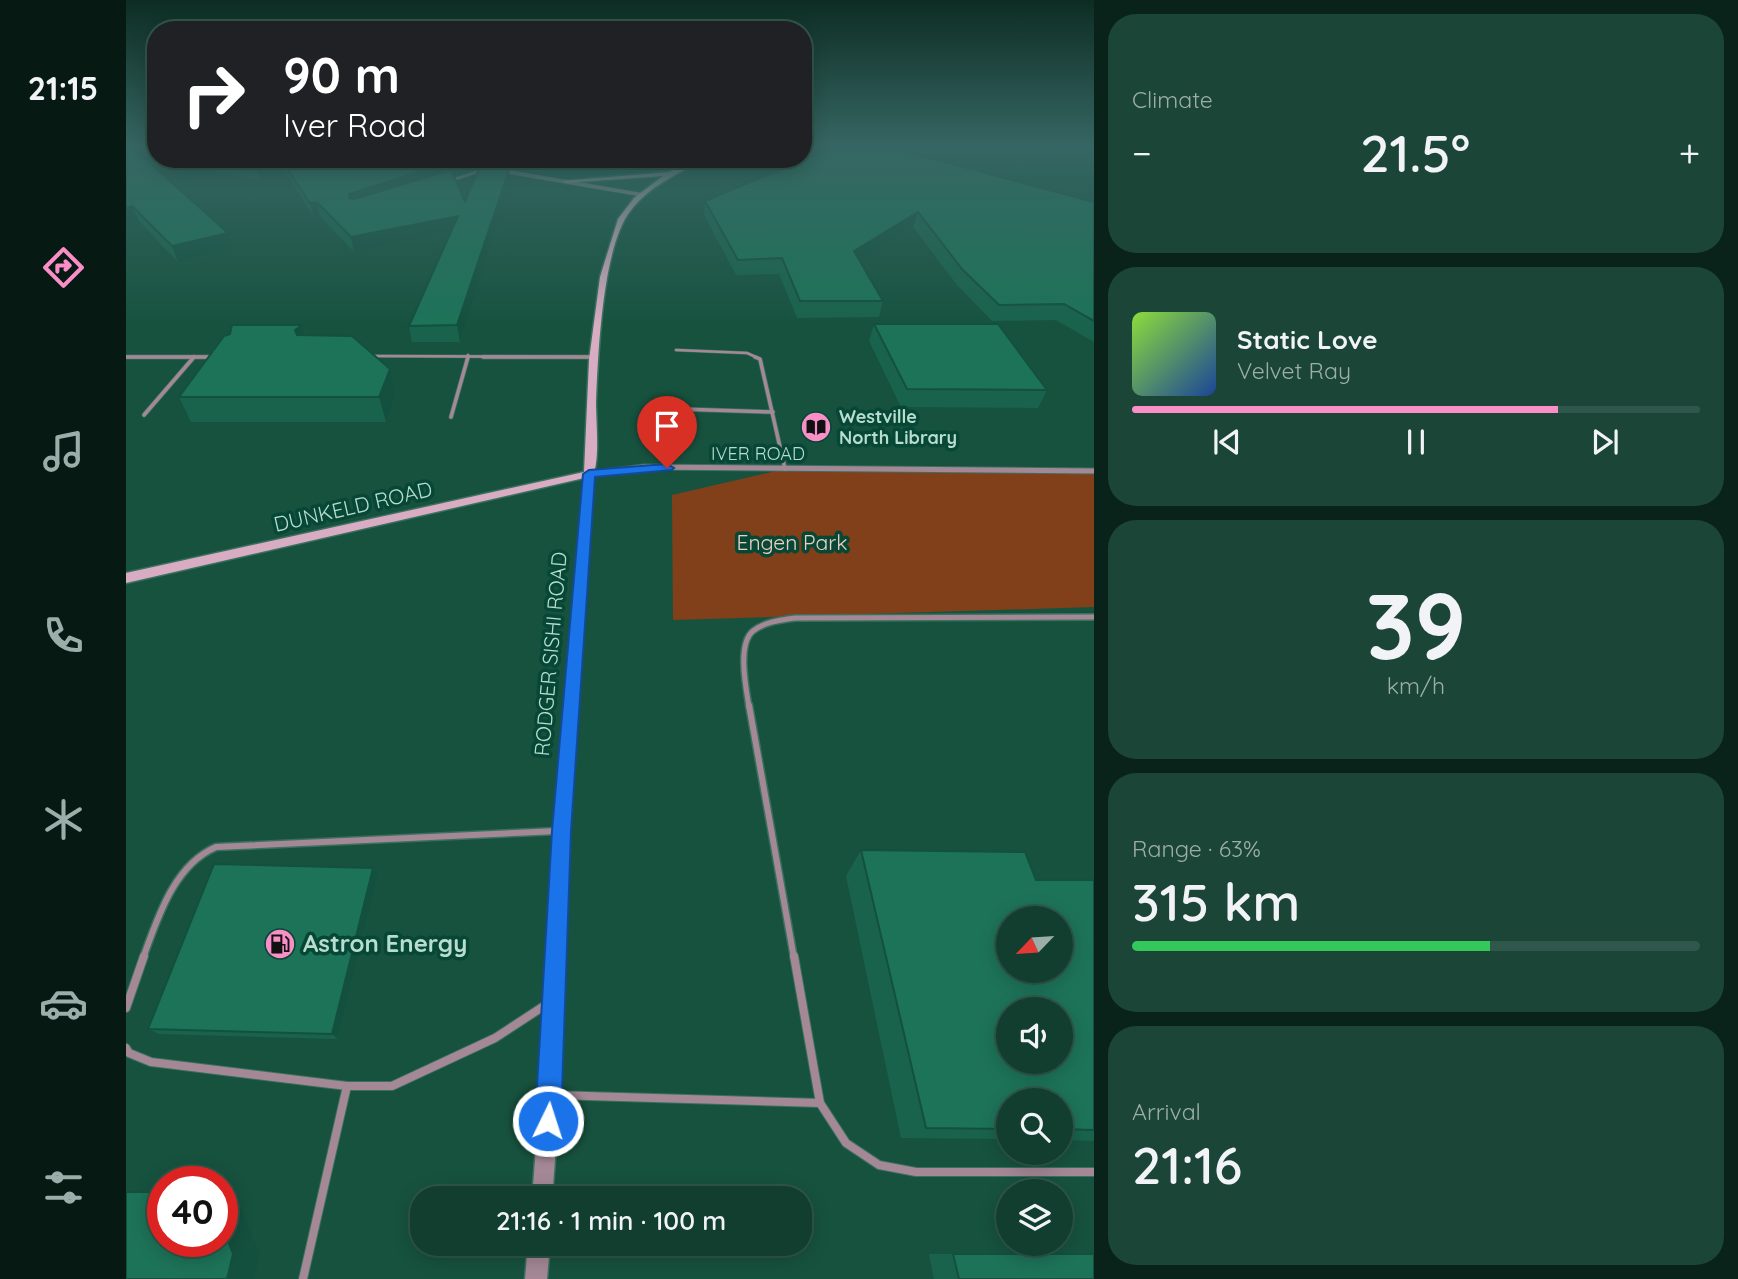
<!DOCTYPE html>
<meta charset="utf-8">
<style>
body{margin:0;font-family:Quicksand,sans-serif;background:#1a4537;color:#f1f3f6;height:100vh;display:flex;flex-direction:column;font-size:26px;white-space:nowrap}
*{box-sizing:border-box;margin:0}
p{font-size:23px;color:#9caeaa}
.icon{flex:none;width:38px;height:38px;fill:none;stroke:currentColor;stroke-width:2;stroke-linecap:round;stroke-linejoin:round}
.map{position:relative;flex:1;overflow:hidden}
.details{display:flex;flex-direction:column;gap:14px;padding:14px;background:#09221a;width:644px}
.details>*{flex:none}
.guide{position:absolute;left:21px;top:21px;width:665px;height:147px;border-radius:28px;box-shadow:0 4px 18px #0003,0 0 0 2px #30574b;background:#202124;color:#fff;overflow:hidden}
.needle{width:46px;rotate:245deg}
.controls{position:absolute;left:870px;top:906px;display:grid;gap:14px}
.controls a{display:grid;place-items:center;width:77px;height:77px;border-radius:50%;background:#113e2f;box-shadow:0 4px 18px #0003,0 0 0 2px #30574b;font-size:35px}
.speed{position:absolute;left:21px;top:1166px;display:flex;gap:14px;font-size:35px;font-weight:700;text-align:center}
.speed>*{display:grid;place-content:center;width:91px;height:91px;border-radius:50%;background:#113e2f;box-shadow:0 4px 18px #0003,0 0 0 2px #30574b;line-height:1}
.speed .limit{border:10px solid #d22;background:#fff;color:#111}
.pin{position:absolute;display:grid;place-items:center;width:60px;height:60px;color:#fff;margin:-72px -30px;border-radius:50% 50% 50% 0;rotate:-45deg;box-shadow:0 0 7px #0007}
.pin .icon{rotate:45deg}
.me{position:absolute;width:77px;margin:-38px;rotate:4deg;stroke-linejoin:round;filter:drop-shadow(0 0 5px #0008)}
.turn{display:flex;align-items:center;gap:24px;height:147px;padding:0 21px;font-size:32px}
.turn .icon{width:91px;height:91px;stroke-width:2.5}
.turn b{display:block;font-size:49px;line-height:60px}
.big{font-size:52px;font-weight:600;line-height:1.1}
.details .tile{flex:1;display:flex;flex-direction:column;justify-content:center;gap:10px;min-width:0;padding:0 24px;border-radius:28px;background:#1a4537}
.details .dial{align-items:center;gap:0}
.dial b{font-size:91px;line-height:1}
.song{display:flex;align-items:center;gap:21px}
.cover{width:84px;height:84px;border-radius:10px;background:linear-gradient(135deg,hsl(90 70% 55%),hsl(220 70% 35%))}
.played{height:7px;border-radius:4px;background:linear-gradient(90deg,#fa8fc8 75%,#30574b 75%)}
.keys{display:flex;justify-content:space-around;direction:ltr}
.heat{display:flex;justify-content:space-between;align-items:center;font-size:38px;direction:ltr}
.charge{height:10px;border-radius:5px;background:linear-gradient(90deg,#34c759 63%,#30574b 0)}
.trip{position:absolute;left:284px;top:1186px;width:402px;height:70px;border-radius:28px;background:#113e2f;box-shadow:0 4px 18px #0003,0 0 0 2px #30574b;font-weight:600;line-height:70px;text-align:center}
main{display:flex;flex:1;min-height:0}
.tabs{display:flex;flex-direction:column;width:126px;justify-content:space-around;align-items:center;background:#071913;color:#9caeaa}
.tabs .icon{width:49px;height:49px}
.tabs .selected{color:#fa8fc8}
.tabs b{font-size:32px;color:#f1f3f6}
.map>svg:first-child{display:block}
</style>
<main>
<nav class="tabs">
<b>21:15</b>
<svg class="icon selected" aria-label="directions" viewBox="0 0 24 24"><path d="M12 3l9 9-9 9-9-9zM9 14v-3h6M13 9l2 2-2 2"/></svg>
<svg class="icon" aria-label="music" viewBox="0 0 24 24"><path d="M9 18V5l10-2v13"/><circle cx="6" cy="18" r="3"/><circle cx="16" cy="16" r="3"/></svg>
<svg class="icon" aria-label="phone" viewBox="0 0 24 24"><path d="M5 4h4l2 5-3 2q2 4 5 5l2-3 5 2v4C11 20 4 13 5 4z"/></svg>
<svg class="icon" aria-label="climate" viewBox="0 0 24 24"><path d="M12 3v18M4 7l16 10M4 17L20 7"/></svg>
<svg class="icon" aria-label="car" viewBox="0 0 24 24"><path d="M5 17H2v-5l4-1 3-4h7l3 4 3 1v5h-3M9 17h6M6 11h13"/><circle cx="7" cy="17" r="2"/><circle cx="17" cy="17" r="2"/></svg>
<svg class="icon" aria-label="filters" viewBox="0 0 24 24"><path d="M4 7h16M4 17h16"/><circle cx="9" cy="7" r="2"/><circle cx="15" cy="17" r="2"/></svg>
</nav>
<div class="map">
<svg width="968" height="1279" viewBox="0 0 968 1279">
<rect width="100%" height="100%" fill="#17523f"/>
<path fill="#814019" d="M659 469 968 470V607L547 620 546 495Z"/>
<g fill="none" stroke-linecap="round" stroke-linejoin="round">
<g stroke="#3a705e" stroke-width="3.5">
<g id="service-far4">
<path d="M323 181 357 170"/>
<path d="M550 350 621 353 632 358"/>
<path d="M244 356 468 357"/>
<path d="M0 357H87"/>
<path d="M341 358 342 355"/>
</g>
</g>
<g stroke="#3a705e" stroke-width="5">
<g id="service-far3">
<path d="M0 357H87"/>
<path d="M357 357H468"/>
<path d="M629 357 634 359 659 469"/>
<path d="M552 409 647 412"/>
<path d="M18 415 68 357"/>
<path d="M325 417 342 357"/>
</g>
</g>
<g stroke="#3a705e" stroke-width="8">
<path id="service-far2" d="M623 707C620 688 611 644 627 631 638 622 655 620 669 618L968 617"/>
</g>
<g stroke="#3a705e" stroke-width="9">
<g id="service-far1">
<path d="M623 705 668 958"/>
<path d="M17 958C32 917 48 865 90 847L432 831"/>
</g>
</g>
<g stroke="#3a705e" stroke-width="10">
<g id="service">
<path d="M668 956 694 1103 720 1143 753 1165 790 1172H968"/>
<path d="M0 1008 18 956"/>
<path d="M0 1048 3 1053 25 1062 221 1086H266L369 1038 424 1002"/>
<path d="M427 1095 694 1103"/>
<path d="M177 1279 221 1086"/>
</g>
</g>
<g stroke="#3a705e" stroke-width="4.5">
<g id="minor-far1">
<path d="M309 159 361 168"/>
<path d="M377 171 517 195"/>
</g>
</g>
<g stroke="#3a705e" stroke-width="7">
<path id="minor" d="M463 474 518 467 968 471"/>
</g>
<g stroke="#3a705e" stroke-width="3">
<g id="tertiary">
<path d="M463 471 468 474 443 831 434 1095 426 1199H406L414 1095 427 831 458 474Z"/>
<path d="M402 1244H424L421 1279H399Z"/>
</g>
</g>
<g stroke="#3a705e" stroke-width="3">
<path id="secondary" d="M570 159H579C552 174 525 185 505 210 476 246 472 356 470 402 470 423 474 458 467 476L0 583V573L458 472 463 360 474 277 492 219 508 198 537 176 439 183 436 181 543 172Z"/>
</g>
<use href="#service-far4" stroke="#a48896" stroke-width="2.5"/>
<use href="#service-far3" stroke="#a48896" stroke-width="3.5"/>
<use href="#service-far2" stroke="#a48896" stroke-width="5"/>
<use href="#service-far1" stroke="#a48896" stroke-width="6"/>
<use href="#service" stroke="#a48896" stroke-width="8"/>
<use href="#minor-far1" stroke="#a48896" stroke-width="3.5"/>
<use href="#minor" stroke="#a48896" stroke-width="5"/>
<use href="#tertiary" fill="#a48896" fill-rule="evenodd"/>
<use href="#secondary" fill="#d8acc2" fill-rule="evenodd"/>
</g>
<g fill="#19634c">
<path d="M0 146 102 233 107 249 52 262 13 221 0 226Z"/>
<path d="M22 146H30V159L27 158Z"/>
<path d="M711 146H968V148L791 155 968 202V342L930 320 866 321 831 285 787 227 733 260 757 301 753 317 671 318 653 274 610 275 578 215 579 201Z"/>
<path d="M32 159H320L323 171 339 201 383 170 384 183 334 342H286L283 326 325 232 228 252 194 216 188 217 158 170 134 180Z"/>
<path d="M748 324 921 390 912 408 775 407 743 341Z"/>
<path d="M176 325 180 335 264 369 270 394 260 422H65L53 397Z"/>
<path d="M735 850 910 880H968V1141L934 1140V1101H882V1139L775 1138 720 876Z"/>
<path d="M252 875 212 1039 33 1034 22 1029Z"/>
<path d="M803 1254H827L968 1279H808Z"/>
</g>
<g fill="#14503e">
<path d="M149 159H155L158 170 134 180 130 167Z"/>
<path d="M322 163 324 176 226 207 223 194Z"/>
<path d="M383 170 384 183 334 342 331 325Z"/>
<path d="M191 202 194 216 188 217 184 203Z"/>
<path d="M6 206 13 221 0 226V208Z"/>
<path d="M792 212 787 227 724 266 728 251Z"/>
<path d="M332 216 334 230 228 252 225 237Z"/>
<path d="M102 233 107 249 52 262 46 246Z"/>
<path d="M176 325 184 349 177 355 169 330Z"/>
<path d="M264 369 270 394 260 422 253 397Z"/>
<path d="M247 868 252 875 212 1039 206 1034Z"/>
<path d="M96 1195 110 1197 134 1255 128 1279H101L96 1226Z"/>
</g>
<g fill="#1d7358" stroke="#14503e" stroke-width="2" fill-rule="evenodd">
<path d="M0 146H5L102 233 46 246 6 206 0 208Z"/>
<path d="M711 146H757L968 202V321L938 304 873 305 836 269 792 212 728 251 757 301H674L656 258 612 260 579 201Z"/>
<path d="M91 159H149L130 167Z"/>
<path d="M155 159H320L322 163 223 194V198L228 199 325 170 339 201 357 161 383 170 331 325 283 326 332 216 225 237 191 202 184 203Z"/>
<path d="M748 324H872L921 390 781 389Z"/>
<path d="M106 325H176L169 330 171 335 226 336 264 369 253 397H53L98 336 104 334Z"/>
<path d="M735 850 899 852 910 880H968V1130L934 1129V1101H882V1129L800 1128ZM882 919H934V971H882ZM882 1010H934V1062H882Z"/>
<path d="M88 864 247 868 206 1034 22 1029Z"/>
<path d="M0 1192H37V1241H96V1226L107 1254 101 1279H0Z"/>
<path d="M827 1254H968V1279H833Z"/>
</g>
<linearGradient id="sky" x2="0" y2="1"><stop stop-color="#0d2d23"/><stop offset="0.45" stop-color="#366663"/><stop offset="1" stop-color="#366663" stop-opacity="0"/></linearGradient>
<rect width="968" height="325" fill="url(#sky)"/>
<path fill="#1a73e8" stroke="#114b97" stroke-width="2" d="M541 464 548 468 546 470 469 477 445 831 435 1121 431 1130 422 1134 413 1130 409 1121 426 831 457 474 463 470Z"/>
<defs>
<g id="library-disc" transform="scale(1.575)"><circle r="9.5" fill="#fa8fc8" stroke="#064735"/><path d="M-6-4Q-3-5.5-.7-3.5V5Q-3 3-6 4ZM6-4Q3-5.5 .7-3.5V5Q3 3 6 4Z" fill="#111"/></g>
<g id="fuel-disc" transform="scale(1.575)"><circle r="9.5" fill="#fa8fc8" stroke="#064735"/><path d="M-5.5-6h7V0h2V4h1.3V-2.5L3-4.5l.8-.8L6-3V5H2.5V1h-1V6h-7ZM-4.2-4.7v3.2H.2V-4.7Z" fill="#111"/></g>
</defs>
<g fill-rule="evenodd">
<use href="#library-disc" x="690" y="427"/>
<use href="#fuel-disc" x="154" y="944"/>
</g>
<g text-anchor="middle" stroke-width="7" stroke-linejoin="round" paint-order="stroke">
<g font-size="18" font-weight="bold" fill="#b8dccd" stroke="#064735" text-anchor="start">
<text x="713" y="423">Westville<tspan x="713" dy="21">North Library</tspan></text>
</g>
<g font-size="18" fill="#b8dccd" stroke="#064735">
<text x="632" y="460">IVER ROAD</text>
</g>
<g font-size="21" fill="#b8dccd" stroke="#064735">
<text transform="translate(227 507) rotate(-13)" y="7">DUNKELD ROAD</text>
<text transform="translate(425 654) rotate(-85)" y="7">RODGER SISHI ROAD</text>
</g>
<g font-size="21" fill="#ecd0c3" stroke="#064735">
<text x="666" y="550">Engen Park</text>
</g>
<g font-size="24" font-weight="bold" fill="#b8dccd" stroke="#064735" text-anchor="start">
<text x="177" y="952">Astron Energy</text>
</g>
</g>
</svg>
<div class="controls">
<a><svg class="needle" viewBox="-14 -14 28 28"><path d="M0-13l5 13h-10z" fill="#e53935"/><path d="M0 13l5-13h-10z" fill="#9caeaa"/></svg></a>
<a><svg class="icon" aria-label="sound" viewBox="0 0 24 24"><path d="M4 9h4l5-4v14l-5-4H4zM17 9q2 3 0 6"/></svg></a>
<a><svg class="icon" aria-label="search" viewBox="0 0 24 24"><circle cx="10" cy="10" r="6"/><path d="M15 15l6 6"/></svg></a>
<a><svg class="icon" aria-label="layers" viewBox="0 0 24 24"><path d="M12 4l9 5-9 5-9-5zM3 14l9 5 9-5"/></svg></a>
</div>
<div class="speed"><div class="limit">40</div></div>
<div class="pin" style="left:541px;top:468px;background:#d93025"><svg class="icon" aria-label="arrive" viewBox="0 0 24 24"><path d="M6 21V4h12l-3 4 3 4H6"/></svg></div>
<svg class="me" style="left:422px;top:1121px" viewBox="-20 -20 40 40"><circle r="17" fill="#1a73e8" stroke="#fff" stroke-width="3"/><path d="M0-11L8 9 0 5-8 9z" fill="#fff"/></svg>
<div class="trip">21:16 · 1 min · 100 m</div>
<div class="guide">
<div class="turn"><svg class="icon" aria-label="right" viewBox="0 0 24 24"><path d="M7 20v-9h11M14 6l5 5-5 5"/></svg><div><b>90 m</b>Iver Road</div></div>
</div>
</div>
<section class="details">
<div class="tile"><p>Climate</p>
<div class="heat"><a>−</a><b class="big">21.5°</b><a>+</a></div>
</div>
<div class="tile">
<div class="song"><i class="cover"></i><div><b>Static Love</b><p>Velvet Ray</p></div></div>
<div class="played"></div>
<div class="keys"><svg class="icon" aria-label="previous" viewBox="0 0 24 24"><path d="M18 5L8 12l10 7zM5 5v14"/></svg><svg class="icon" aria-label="pause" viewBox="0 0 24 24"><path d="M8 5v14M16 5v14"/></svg><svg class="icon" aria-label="next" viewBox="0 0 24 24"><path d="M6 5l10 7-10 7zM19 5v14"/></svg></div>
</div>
<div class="tile dial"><b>39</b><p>km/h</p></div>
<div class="tile"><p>Range · 63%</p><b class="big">315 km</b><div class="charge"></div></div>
<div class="tile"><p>Arrival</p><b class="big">21:16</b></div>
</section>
</main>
